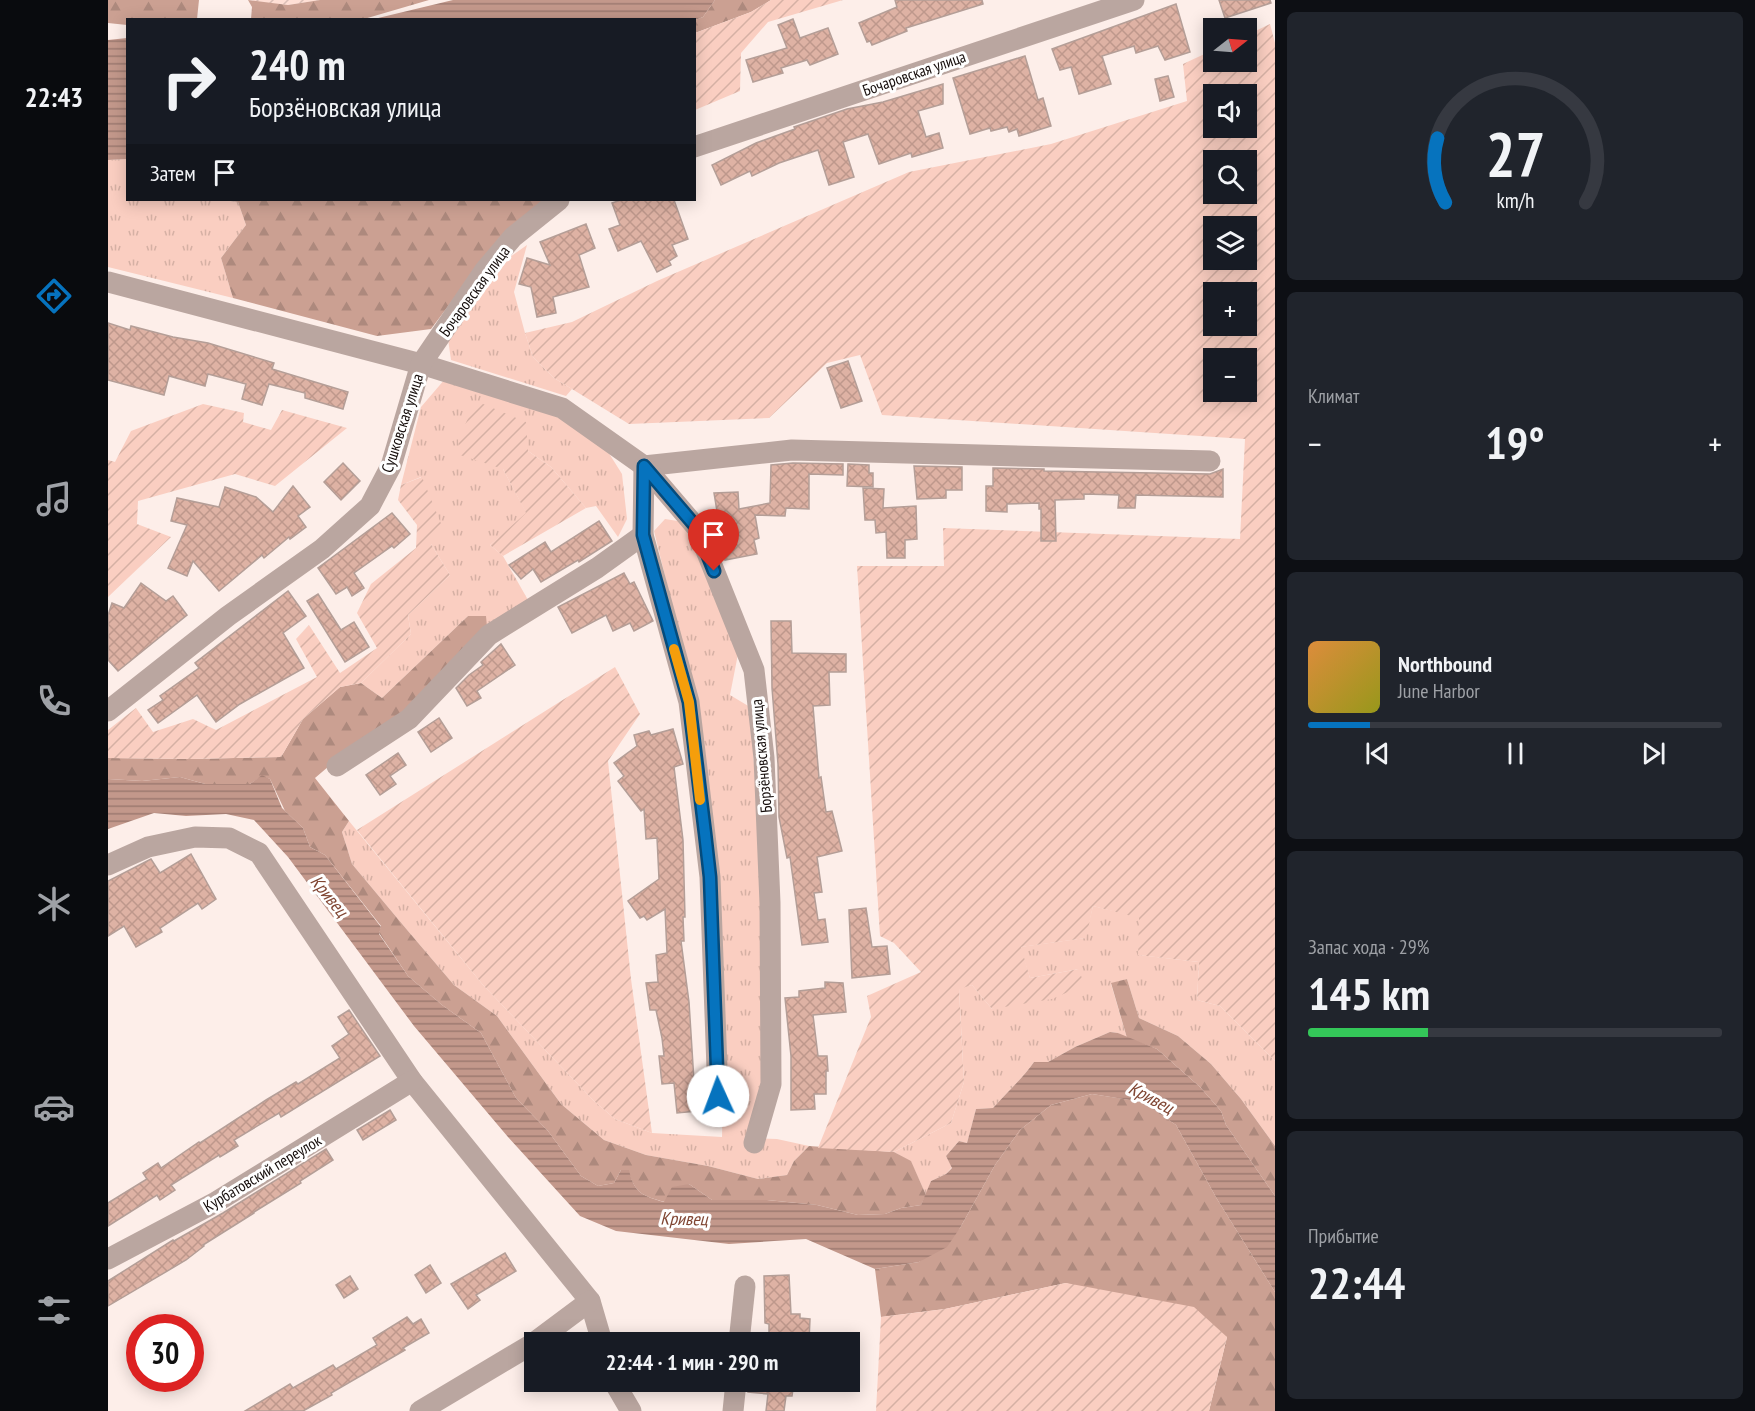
<!DOCTYPE html>
<html lang="ru">
<meta charset="utf-8">
<style>
body{margin:0;font-family:"PT Sans Narrow",sans-serif;background:#20242c;color:#f1f3f6;height:100vh;display:flex;flex-direction:column;font-size:22px;white-space:nowrap}
*{box-sizing:border-box;margin:0}
p{font-size:20px;color:#9ea1a6}
.icon{flex:none;width:33px;height:33px;fill:none;stroke:currentColor;stroke-width:2;stroke-linecap:round;stroke-linejoin:round}
.map{position:relative;flex:1;overflow:hidden}
.panel{display:flex;flex-direction:column;gap:12px;padding:12px;background:#0d0f14;width:480px}
.panel>*{flex:none}
.guide{position:absolute;left:18px;top:18px;width:570px;height:183px;border-radius:0px;box-shadow:0 3px 15px #0003;background:#171b24;color:#f1f3f6;overflow:hidden}
.needle{width:39px;rotate:73deg}
.buttons{position:absolute;left:1095px;top:18px;display:grid;gap:12px}
.buttons a{display:grid;place-items:center;width:54px;height:54px;border-radius:0px;background:#171b24;box-shadow:0 3px 15px #0003;font-size:30px}
.speed{position:absolute;left:18px;top:1314px;display:flex;gap:12px;font-size:30px;font-weight:700;text-align:center}
.speed>*{display:grid;place-content:center;width:78px;height:78px;border-radius:50%;background:#171b24;box-shadow:0 3px 15px #0003;line-height:1}
.speed .limit{border:9px solid #d22;background:#fff;color:#111}
.pin{position:absolute;display:grid;place-items:center;width:51px;height:51px;color:#fff;margin:-62px -26px;border-radius:50% 50% 50% 0;rotate:-45deg;box-shadow:0 0 6px #0007}
.pin .icon{rotate:45deg}
.me{position:absolute;width:66px;margin:-33px;rotate:358deg;stroke-linejoin:round;filter:drop-shadow(0 0 4px #0008)}
.turn{display:flex;align-items:center;gap:21px;height:126px;padding:0 24px;font-size:27px}
.turn .icon{width:78px;height:78px;stroke-width:2.5}
.turn b{display:block;font-size:42px;line-height:51px}
.then{display:flex;align-items:center;height:57px;padding:0 24px;background:#0003;gap:12px;font-size:22px}
.big{font-size:45px;font-weight:700;line-height:1.1}
.panel .tile{flex:1;display:flex;flex-direction:column;justify-content:center;gap:9px;min-width:0;padding:0 21px;border-radius:9px;background:#20242c}
.panel .dial{align-items:center;gap:0}
.dial svg{height:156px;overflow:visible;fill:none;stroke:#363941;stroke-width:7;stroke-linecap:round;text-anchor:middle}
.dial text{fill:#f1f3f6;stroke:none}
.song{display:flex;align-items:center;gap:18px}
.cover{width:72px;height:72px;border-radius:9px;background:linear-gradient(135deg,hsl(30 70% 55%),hsl(60 70% 35%))}
.played{height:6px;border-radius:3px;background:linear-gradient(90deg,#0673be 15%,#363941 15%)}
.keys{display:flex;justify-content:space-around;direction:ltr}
.heat{display:flex;justify-content:space-between;align-items:center;font-size:33px;direction:ltr}
.charge{height:9px;border-radius:4px;background:linear-gradient(90deg,#34c759 29%,#363941 0)}
.trip{position:absolute;left:416px;top:1332px;width:336px;height:60px;border-radius:0px;background:#171b24;box-shadow:0 3px 15px #0003;font-weight:700;line-height:60px;text-align:center}
main{display:flex;flex:1;min-height:0}
.menu{display:flex;flex-direction:column;width:108px;justify-content:space-around;align-items:center;background:#090b0e;color:#9ea1a6}
.menu .icon{width:42px;height:42px}
.menu .on{color:#0673be}
.menu b{font-size:27px;color:#f1f3f6}
.map>svg:first-child{display:block}
</style>
<main>
<nav class="menu">
<b>22:43</b>
<svg class="icon on" aria-label="directions" viewBox="0 0 24 24"><path d="M12 3l9 9-9 9-9-9zM9 14v-3h6M13 9l2 2-2 2"/></svg>
<svg class="icon" aria-label="music" viewBox="0 0 24 24"><path d="M9 18V5l10-2v13"/><circle cx="6" cy="18" r="3"/><circle cx="16" cy="16" r="3"/></svg>
<svg class="icon" aria-label="phone" viewBox="0 0 24 24"><path d="M5 4h4l2 5-3 2q2 4 5 5l2-3 5 2v4C11 20 4 13 5 4z"/></svg>
<svg class="icon" aria-label="climate" viewBox="0 0 24 24"><path d="M12 3v18M4 7l16 10M4 17L20 7"/></svg>
<svg class="icon" aria-label="car" viewBox="0 0 24 24"><path d="M5 17H2v-5l4-1 3-4h7l3 4 3 1v5h-3M9 17h6M6 11h13"/><circle cx="7" cy="17" r="2"/><circle cx="17" cy="17" r="2"/></svg>
<svg class="icon" aria-label="filters" viewBox="0 0 24 24"><path d="M4 7h16M4 17h16"/><circle cx="9" cy="7" r="2"/><circle cx="15" cy="17" r="2"/></svg>
</nav>
<div class="map">
<svg width="1167" height="1411" viewBox="0 0 1167 1411">
<defs>
<pattern id="industrial-furrows" width="10" height="10" patternUnits="userSpaceOnUse" patternTransform="scale(1.5)"><rect width="10" height="10" fill="#ffdfd5"/><path d="M-1 1l2-2M0 10L10 0M9 11l2-2" fill="none" stroke="#dabeb6"/></pattern>
<pattern id="grass-tufts" width="24" height="20" patternUnits="userSpaceOnUse" patternTransform="scale(1.5)"><rect width="24" height="20" fill="#facec1"/><path d="M3 7l-1-3M5 7V3M7 7l1-3M15 17l-1-3M17 17v-4M19 17l1-3" fill="none" stroke="#d5b0a4"/></pattern>
<pattern id="forest-firs" width="22" height="20" patternUnits="userSpaceOnUse" patternTransform="scale(1.5)"><rect width="22" height="20" fill="#cba092"/><path d="M5 1l3.5 6h-7zM16 11l3.5 6h-7z" fill="#ad897d"/></pattern>
<pattern id="garden-furrows" width="10" height="10" patternUnits="userSpaceOnUse" patternTransform="scale(1.5)"><rect width="10" height="10" fill="#facec1"/><path d="M-1 1l2-2M0 10L10 0M9 11l2-2" fill="none" stroke="#d5b0a4"/></pattern>
<pattern id="water-rules" width="6" height="5" patternUnits="userSpaceOnUse" patternTransform="scale(1.5)"><rect width="6" height="5" fill="#c3988b"/><path d="M0 2.5h6" fill="none" stroke="#9d7a70"/></pattern>
<pattern id="building-cross-hatch" width="8" height="8" patternUnits="userSpaceOnUse" patternTransform="scale(1.5)"><rect width="8" height="8" fill="#deb2a4"/><path d="M0 0l8 8M0 8l8-8" fill="none" stroke="#be988c"/></pattern>
</defs>
<rect width="100%" height="100%" fill="#fdeee9"/>
<path fill="url(#industrial-furrows)" d="M145 0H212L180 5 146 2Z"/>
<g fill="url(#grass-tufts)">
<path d="M19 159 20 200H115L130 202 138 225 113 258 125 298 0 267V160Z"/>
<path d="M419 245 406 292 417 333 425 357 446 378 464 389 458 396 343 360 340 339 402 257Z"/>
<path d="M337 379 450 413 497 447 514 474 519 519 510 537 488 506 478 508 443 467 420 451 395 469 419 514 382 545 395 556 420 600 379 627 360 616 274 698 253 683 303 634 300 615 342 575 323 544 313 477 293 485 313 407Z"/>
<path d="M557 519 576 522 630 654 622 695 642 707 656 910V1082L639 1138 669 1139 701 1146 686 1161 679 1175 650 1179 600 1166 538 1155 496 1140 453 1104 389 1016 346 985 300 931 244 864 234 832 241 821 375 985 486 1101 507 1119 544 1133 614 1137 615 1086 587 699 546 531Z"/>
<path d="M985 906 1031 917V955L1091 962 1089 1000 1112 1006 1167 1061V1146L1133 1099 1103 1064 1070 1036 1031 1018 1019 979 1003 984 1019 1038 1010 1033 1002 1032 967 1047 940 1062H926C914 1079 899 1092 885 1108L868 1109 859 1143 851 1141 838 1156 844 1167 838 1174 823 1181 818 1195 803 1162 786 1152 843 1123 856 1082 851 988 864 985 884 1009 971 969 922 978 912 947 977 938Z"/>
</g>
<g fill="url(#forest-firs)">
<path d="M0 0H91L89 19 20 20 19 25 0 23Z"/>
<path d="M140 0 180 5 212 0H321L256 19H143L144 7Z"/>
<path d="M607 0H663L643 12 587 33V20L595 17Z"/>
<path d="M115 200H436L392 237 323 329 269 336 125 298 113 258 138 225 130 202Z"/>
<path d="M360 616H378L379 627 288 719 241 749 207 778 241 821 234 832 244 864 300 931 346 985 389 1016 453 1104 496 1140 538 1155 600 1166 650 1179 679 1175 686 1161 701 1146 786 1152 803 1161 818 1195 813 1205 793 1208 777 1214 750 1215 709 1205 659 1200H604L581 1184 557 1202C534 1196 527 1193 520 1170H513L506 1183 490 1186 473 1176 440 1131 408 1098 373 1033 334 1005 300 976 271 933 273 926 217 855 202 847 195 828 177 811 162 779 154 776 142 784H97L72 777 34 781 0 779V758L83 759 173 757 195 719 232 687 253 683 274 698Z"/>
<path d="M1019 979 1031 1018 1070 1036 1103 1064 1133 1099 1167 1146V1196L1118 1125 1113 1111 1092 1087 1049 1049 1019 1038 1003 983Z"/>
<path d="M984 1094 1035 1102 1068 1125 1109 1199 1167 1292V1411H1101L1119 1337 958 1283 837 1309 773 1317 767 1269 811 1262 852 1228 887 1165 912 1130 943 1105Z"/>
</g>
<g fill="url(#garden-furrows)" fill-rule="evenodd">
<path d="M663 0H735L660 22 633 53 632 91 587 110V33L643 12Z"/>
<path d="M1162 24 1167 43V1061L1112 1006 1089 1000 1091 962 1030 955 1031 918 985 906 978 938 913 947 922 978 971 969 976 985 944 999 884 1009 864 985 851 989 856 1082 843 1123 786 1152 710 1148 763 1017 759 996 813 972 786 943 772 936 749 566H836L835 528 1132 539 1137 439 774 415 752 355 719 363 661 418 521 424 446 378 425 357 417 333 464 322 549 281 801 172 943 144 1079 101 1075 64 1105 50 1106 62H1138L1139 35ZM1106 94H1138V128H1106ZM1106 160H1138V194H1106ZM1106 226H1138V260H1106ZM1106 292H1138V326H1106ZM1106 358H1138V392H1106Z"/>
<path d="M368 401 418 422 420 451 443 467 478 508 395 556 382 545 418 513 395 469 352 455 350 440Z"/>
<path d="M95 404 136 413 135 422 163 430 174 410 239 428 167 486 127 474 30 501 29 524 63 537 0 597V460L7 462 23 431Z"/>
<path d="M314 477 334 526 323 544 342 575 300 615 303 634 253 683 232 687 195 719 173 757 83 759 0 758V730L28 708 45 732 85 719 108 730 209 677 188 639 201 625 232 673 269 648 249 613 263 584 308 548 309 525 290 500 293 485Z"/>
<path d="M507 667 532 714 500 761 523 979 544 1133 507 1119 486 1101 375 985 249 830Z"/>
<path d="M958 1283 1086 1307 1119 1337 1101 1411H768L773 1317 837 1309Z"/>
</g>
<g fill="url(#water-rules)">
<path d="M345 0H607L595 17 587 20 266 19Z"/>
<path d="M19 38V159L0 160V40Z"/>
<path d="M154 775 162 779 174 808 195 828 202 847 217 855 273 927 271 934 300 976 334 1005 373 1033 408 1098 440 1131 473 1176 490 1186 506 1183 513 1170H521C526 1193 535 1196 556 1202L564 1187 581 1184 604 1200H659L709 1205 750 1215 777 1214 793 1208 813 1205 823 1181 838 1174 844 1168 838 1156 851 1141 859 1143 868 1109 885 1108C899 1092 914 1079 926 1062H940L967 1047 1002 1032 1010 1033 1049 1049 1092 1087 1113 1111 1118 1125 1167 1196V1292L1109 1199 1068 1125 1034 1102 984 1094 943 1105 912 1130 887 1165 852 1228 839 1247 811 1262 767 1269 698 1239 621 1244 508 1231 472 1216 400 1137 306 1026 180 857 146 820 118 814 78 816 46 813 0 829V779L34 781 72 777 97 784H142Z"/>
</g>
<g fill="url(#building-cross-hatch)" stroke="#b49e97" stroke-width="1.5">
<path d="M787 0H874L875 4 798 28 799 31 764 45 762 41 759 42 751 23 789 7Z"/>
<path d="M1111 0H1162L1163 3 1117 18Z"/>
<path d="M1068 4 1082 52 1057 60 1050 46 1028 53 1026 46 994 56 1003 84 971 94 963 67 952 70 944 49Z"/>
<path d="M685 19 692 38 720 28 730 54 702 65 699 60 673 68 675 73 645 82 638 60 679 48 670 25Z"/>
<path d="M917 56 930 100 935 98 943 126 911 136 909 129 901 132 899 127 883 131 882 128 862 134 845 78Z"/>
<path d="M1060 76 1066 97 1052 101 1047 79Z"/>
<path d="M835 84V104L810 111 818 137 831 133 835 148 804 157 803 153 771 164 760 134 735 142 746 177 721 185 710 150 671 163 644 176 642 171 613 185 604 165 648 143 687 129 686 127 739 109 775 102Z"/>
<path d="M513 200H566L580 239 564 245 569 256 561 261 563 265 549 272 533 241 510 251 501 229 512 225 504 203Z"/>
<path d="M478 224 487 248 471 255 481 287 445 297 448 313 429 317 423 287 411 284 419 258 442 265 432 242Z"/>
<path d="M0 323 22 330 23 326 65 337 100 343 166 363 164 369 240 392 235 409 197 398V393L161 384 154 405 134 399 138 384 100 374 97 386 61 376 56 395 0 380Z"/>
<path d="M740 361 754 401 733 408 719 368Z"/>
<path d="M235 463 252 481 233 500 216 482Z"/>
<path d="M685 463 735 464V475L701 474V509L678 508 677 516 647 515 651 538 646 540 649 554 617 560 606 493 630 492 631 509 662 503 663 465Z"/>
<path d="M740 464 761 465V473H765V487L739 486Z"/>
<path d="M806 466 854 467V490H838V498L809 499Z"/>
<path d="M885 468 936 469V471L1102 474 1115 469V497L1028 495 1027 508H1010L1011 495 976 494V499L947 500 948 541H933V509H931V503L899 504V512L878 511V486H885Z"/>
<path d="M185 486 202 507 190 516 198 527 182 539 181 537 156 558 154 555 111 591 85 561 79 576 60 568 79 525 63 521 69 498 111 507 117 487 148 497 165 512Z"/>
<path d="M755 488 776 489 775 508 808 506 809 539 797 540V558H779L778 532 768 533 767 520H757Z"/>
<path d="M284 513 302 534 286 548 284 546 246 573 256 588 244 596 239 587 228 594 210 568Z"/>
<path d="M491 521 504 541 471 562 470 560 433 582 425 569 413 579 401 565 437 542 443 552Z"/>
<path d="M516 573 522 584 526 582 545 621 526 631 522 623 505 631 498 615 464 633 450 607Z"/>
<path d="M33 583 58 601 65 596 79 615 10 671 0 660V615L4 603 16 608Z"/>
<path d="M180 591 198 616 175 633 196 668 132 704 108 722 89 695 50 723 40 710 55 700 52 696 91 668 87 663Z"/>
<path d="M210 594 233 630 246 622 261 647 237 662 199 601Z"/>
<path d="M663 621H683L684 653 738 654V672H721L722 705 705 706 711 778 713 777 718 812 724 811 734 851 709 857 714 892 706 893 710 920 717 919 720 942 694 945 682 857 679 858 671 817 670 764 664 688Z"/>
<path d="M393 644 407 665 369 691 373 698 359 706 348 688 361 675 375 665 373 662Z"/>
<path d="M331 718 344 738 323 752 310 732Z"/>
<path d="M565 729 575 764 566 767 575 840 577 917H575L576 941H573L581 1002 586 1081 589 1111 569 1113 566 1083 554 1084 551 1056H556L554 1038 548 1010H542L538 983 550 982 548 955 559 953 557 909 539 920 536 916 532 918 520 901 551 879 549 838 538 839 536 809 533 811 510 781 516 776 506 763 529 746 526 735 541 731 543 735Z"/>
<path d="M290 753 298 765 282 776 288 784 272 795 258 775Z"/>
<path d="M83 854 108 899 94 909 90 903 52 928 54 932 28 947 16 926 0 936V881L43 859 52 873Z"/>
<path d="M758 908 764 947 779 946 782 974 744 978 741 910Z"/>
<path d="M717 982 735 983 738 1012 705 1015 710 1056H719L720 1071H718V1094H706L707 1109 683 1110V1056L677 998 691 997V991L717 988Z"/>
<path d="M241 1010 272 1056 173 1117 171 1113 126 1140 130 1146 112 1157 111 1155 63 1185 67 1190 52 1200 49 1195 0 1226V1203L39 1179 35 1173 50 1163 53 1168 91 1142 92 1143 158 1100 188 1082 190 1084 232 1058 224 1046 241 1034 230 1017Z"/>
<path d="M282 1110 288 1120 255 1140 249 1130Z"/>
<path d="M218 1149 225 1160 192 1181 193 1183 146 1212V1213L95 1245 96 1246 78 1260 0 1306V1281L65 1240 66 1241 115 1213Z"/>
<path d="M397 1253 408 1271 368 1295 372 1300 360 1309 343 1284Z"/>
<path d="M322 1265 333 1283 318 1293 307 1275Z"/>
<path d="M681 1275 683 1314H692V1318L702 1319 701 1341 661 1342V1324L657 1323 656 1276Z"/>
<path d="M242 1276 250 1289 236 1298 228 1285Z"/>
<path d="M299 1317 305 1324 313 1319 321 1333 295 1348 297 1350 223 1393 224 1395 195 1411H137L182 1384 185 1388 225 1365 228 1369 269 1345 265 1338Z"/>
<path d="M640 1382H686L684 1396H678L676 1411H658L660 1394 640 1392Z"/>
</g>
<g fill="none" stroke-linecap="round" stroke-linejoin="round">
<g stroke="#baa6a0" stroke-width="21">
<path d="M586 147 1026 0"/>
<path d="M0 282 313 364 454 408 536 466 684 450 1102 461"/>
<path d="M536 466 589 528 646 670 656 758 662 903 663 1084 646 1143"/>
<path d="M536 466 535 535 581 702 602 877 610 1096"/>
<path d="M0 711 120 616 214 549 262 506 283 466 313 364 377 270 405 237 451 200"/>
<path d="M229 766 301 719 381 635 489 568 535 535"/>
<path d="M0 865 40 847 87 837 121 838 151 853 304 1081 482 1301 494 1342"/>
<path d="M0 1259 108 1202 304 1081"/>
<path d="M427 1342 482 1301"/>
<path d="M631 1342 637 1286"/>
<path d="M506 1382 523 1411"/>
<path d="M312 1411 426 1343"/>
<path d="M625 1411 628 1382"/>
</g>
</g>
<g fill="none" stroke-linecap="round" stroke-linejoin="round">
<g stroke="#044b7c" stroke-width="15">
<path id="route" d="M606 571 589 528 536 466 535 535 581 702 597 833 602 877 610 1096"/>
</g>
<use href="#route" stroke="#0673be" stroke-width="10"/>
<path stroke="#f59e0b" stroke-width="10" d="M566 649 581 702 592 800"/>
</g>
<g text-anchor="middle" stroke-width="6" stroke-linejoin="round" paint-order="stroke">
<g font-size="16" fill="#140c0a" stroke="#fff">
<text transform="translate(806 73) rotate(-19)" y="6">Бочаровская улица</text>
<text transform="translate(366 291) rotate(-54)" y="6">Бочаровская улица</text>
<text transform="translate(294 423) rotate(-72)" y="6">Сушковская улица</text>
<text transform="translate(653 756) rotate(-95)" y="6">Борзёновская улица</text>
<text transform="translate(154 1173) rotate(-31)" y="6">Курбатовский переулок</text>
</g>
<g font-size="18" font-style="italic" fill="#804633" stroke="#fff">
<text transform="translate(221 896) rotate(51)" y="6">Кривец</text>
<text transform="translate(1043 1098) rotate(28)" y="6">Кривец</text>
<text transform="translate(576 1219) rotate(1)" y="6">Кривец</text>
</g>
</g>
</svg>
<div class="buttons">
<a><svg class="needle" viewBox="-14 -14 28 28"><path d="M0-13l5 13h-10z" fill="#e53935"/><path d="M0 13l5-13h-10z" fill="#9ea1a6"/></svg></a>
<a><svg class="icon" aria-label="sound" viewBox="0 0 24 24"><path d="M4 9h4l5-4v14l-5-4H4zM17 9q2 3 0 6"/></svg></a>
<a><svg class="icon" aria-label="search" viewBox="0 0 24 24"><circle cx="10" cy="10" r="6"/><path d="M15 15l6 6"/></svg></a>
<a><svg class="icon" aria-label="layers" viewBox="0 0 24 24"><path d="M12 4l9 5-9 5-9-5zM3 14l9 5 9-5"/></svg></a>
<a>+</a>
<a>−</a>
</div>
<div class="speed"><div class="limit">30</div></div>
<div class="pin" style="left:606px;top:571px;background:#d93025"><svg class="icon" aria-label="arrive" viewBox="0 0 24 24"><path d="M6 21V4h12l-3 4 3 4H6"/></svg></div>
<svg class="me" style="left:610px;top:1096px" viewBox="-20 -20 40 40"><circle r="19" fill="#fff"/><path d="M0-13L10 11 0 6-10 11z" fill="#0673be"/></svg>
<div class="trip">22:44 · 1 мин · 290 m</div>
<div class="guide">
<div class="turn"><svg class="icon" aria-label="right" viewBox="0 0 24 24"><path d="M7 20v-9h11M14 6l5 5-5 5"/></svg><div><b>240 m</b>Борзёновская улица</div></div>
<div class="then">Затем<svg class="icon" aria-label="arrive" viewBox="0 0 24 24"><path d="M6 21V4h12l-3 4 3 4H6"/></svg></div>
</div>
</div>
<section class="panel">
<div class="tile dial"><svg viewBox="0 0 100 80">
<path d="M14 69A42 42 0 1 1 86 69"/>
<path d="M14 69A42 42 0 0 1 10 36" stroke="#0673be"/>
<text x="50" y="56" font-size="32" font-weight="700">27</text>
<text x="50" y="72" font-size="11">km/h</text>
</svg></div>
<div class="tile"><p>Климат</p>
<div class="heat"><a>−</a><b class="big">19°</b><a>+</a></div>
</div>
<div class="tile">
<div class="song"><i class="cover"></i><div><b>Northbound</b><p>June Harbor</p></div></div>
<div class="played"></div>
<div class="keys"><svg class="icon" aria-label="previous" viewBox="0 0 24 24"><path d="M18 5L8 12l10 7zM5 5v14"/></svg><svg class="icon" aria-label="pause" viewBox="0 0 24 24"><path d="M8 5v14M16 5v14"/></svg><svg class="icon" aria-label="next" viewBox="0 0 24 24"><path d="M6 5l10 7-10 7zM19 5v14"/></svg></div>
</div>
<div class="tile"><p>Запас хода · 29%</p><b class="big">145 km</b><div class="charge"></div></div>
<div class="tile"><p>Прибытие</p><b class="big">22:44</b></div>
</section>
</main>
